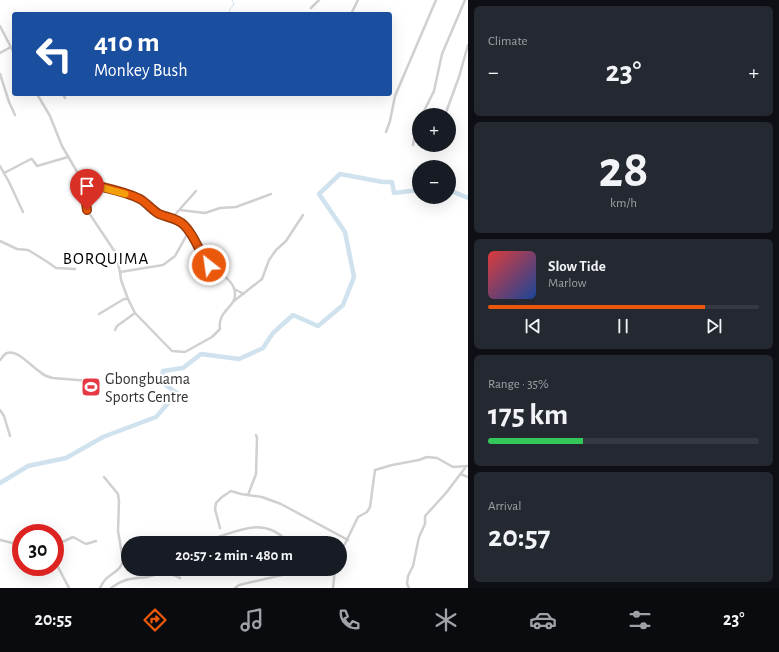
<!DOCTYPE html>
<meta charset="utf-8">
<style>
body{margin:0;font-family:"Alegreya Sans",sans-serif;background:#242831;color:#f1f3f6;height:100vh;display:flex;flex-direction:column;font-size:15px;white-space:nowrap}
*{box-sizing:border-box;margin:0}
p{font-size:13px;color:#9ea1a6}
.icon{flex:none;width:22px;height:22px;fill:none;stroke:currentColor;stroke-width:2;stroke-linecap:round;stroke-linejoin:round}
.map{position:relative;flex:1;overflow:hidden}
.side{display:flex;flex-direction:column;gap:6px;padding:6px;background:#0d0f14;width:311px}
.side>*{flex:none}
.hud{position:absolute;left:12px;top:12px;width:380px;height:84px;border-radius:4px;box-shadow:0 4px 16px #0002;background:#1a4fa0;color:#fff;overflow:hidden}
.fabs{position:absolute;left:412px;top:108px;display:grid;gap:8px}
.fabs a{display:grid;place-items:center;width:44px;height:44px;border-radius:50%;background:#171b24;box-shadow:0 4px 16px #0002;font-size:20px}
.speed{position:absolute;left:12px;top:524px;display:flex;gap:8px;font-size:20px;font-weight:700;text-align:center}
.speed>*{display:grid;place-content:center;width:52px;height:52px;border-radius:50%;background:#171b24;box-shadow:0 4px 16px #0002;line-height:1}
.speed .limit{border:6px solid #d22;background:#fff;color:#111}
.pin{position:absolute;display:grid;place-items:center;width:34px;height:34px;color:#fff;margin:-41px -17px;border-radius:50% 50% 50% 0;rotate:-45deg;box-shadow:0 0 4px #0007}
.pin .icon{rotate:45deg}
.me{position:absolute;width:44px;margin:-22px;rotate:330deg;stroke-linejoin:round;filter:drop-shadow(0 0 3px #0008)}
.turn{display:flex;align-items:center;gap:14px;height:84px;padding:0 16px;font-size:18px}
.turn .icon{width:52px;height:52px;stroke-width:2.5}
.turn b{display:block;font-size:28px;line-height:34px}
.big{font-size:30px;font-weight:700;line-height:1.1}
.side .widget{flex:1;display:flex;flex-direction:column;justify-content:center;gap:6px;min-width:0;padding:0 14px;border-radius:6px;background:#242831}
.side .dial{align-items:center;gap:0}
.dial b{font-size:52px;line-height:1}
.song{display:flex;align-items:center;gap:12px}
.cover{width:48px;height:48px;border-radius:6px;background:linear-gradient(135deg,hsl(0 70% 55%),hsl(220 70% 35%))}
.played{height:4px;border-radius:2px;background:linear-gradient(90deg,#ea580c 80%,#363941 80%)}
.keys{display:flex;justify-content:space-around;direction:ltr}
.heat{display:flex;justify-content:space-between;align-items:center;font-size:22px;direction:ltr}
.charge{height:6px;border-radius:3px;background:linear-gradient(90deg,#34c759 35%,#363941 0)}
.trip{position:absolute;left:121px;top:536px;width:226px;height:40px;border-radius:20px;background:#171b24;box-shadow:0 4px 16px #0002;font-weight:700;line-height:40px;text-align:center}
.dock{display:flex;height:64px;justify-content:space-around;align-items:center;background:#090b0e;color:#9ea1a6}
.dock .icon{width:28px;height:28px}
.dock .current{color:#ea580c}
.dock b{font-size:18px;color:#f1f3f6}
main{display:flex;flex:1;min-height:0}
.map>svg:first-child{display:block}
</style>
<main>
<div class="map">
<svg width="468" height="588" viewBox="0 0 468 588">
<rect width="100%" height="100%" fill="#fff"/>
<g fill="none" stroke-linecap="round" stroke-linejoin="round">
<path stroke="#cfe2ee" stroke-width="1" d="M229 14 230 9 234 4 232 0"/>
<g stroke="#cfe2ee" stroke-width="4.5">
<path d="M449 190 468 198"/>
<path d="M0 483 28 466 66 458 103 437 156 417 177 393 161 382 163 371 183 368 201 354 239 359 263 348 273 333 293 315 318 326 343 305 354 277 345 232 319 194 340 174 383 182H392L394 193 419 190 415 172H419"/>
</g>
<g stroke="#d0d0d0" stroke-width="2.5">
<path d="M311 8 319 0"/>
<path d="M351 14 358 0"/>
<path d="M0 26 14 53"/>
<path d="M0 53 11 47"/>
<path d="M0 74 9 102 15 115"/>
<path d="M37 94 50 116 62 146 83 182 87 210 115 252 120 272 121 280 128 299 135 313 172 351 185 352 212 337 220 329C217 311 236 307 235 294 235 279 216 272 208 263 198 253 195 237 185 226 178 219 170 219 161 215 152 211 148 202 139 198 121 190 101 188 83 182"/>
<path d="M63 94 65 98"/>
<path d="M422 115 434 91 442 54 465 0"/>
<path d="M445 115 459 77 468 45"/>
<path d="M386 132 390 121 395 96 436 0"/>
<path d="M413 145 415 133 419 123"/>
<path d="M0 166 9 182 23 212"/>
<path d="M4 173 31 159H32L37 166 68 157"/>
<path d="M180 210 205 213 220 208 236 207 271 194"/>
<path d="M172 218 196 191"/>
<path d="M0 241 17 249 28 250 33 253 46 261 56 268 75 269"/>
<path d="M120 272 163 265 175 256 189 231"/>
<path d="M234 289 244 294"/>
<path d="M234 301 262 279 269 260 276 250 286 241 303 215"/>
<path d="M99 314 124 299H128"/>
<path d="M115 330 117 326 135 313"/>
<path d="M0 360C2 358 4 354 7 353 17 349 32 367 39 371 43 375 48 377 53 378L90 381"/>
<path d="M0 410 4 416 10 436"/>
<path d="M461 474 468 477"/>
<path d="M248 495 256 474 257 438 256 435"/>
<path d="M220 528 215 509 216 503 222 497 231 491 241 494 262 497 281 504 348 540"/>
<path d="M218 537C243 529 265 518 287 541L298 542 300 543"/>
<path d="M0 540 21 545"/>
<path d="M55 547 58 544 73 537 86 544 96 541"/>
<path d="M340 561 341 552 358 517 367 512 370 507 375 470 392 465 419 460 427 457 437 458 453 467 468 466"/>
<path d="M55 563 57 565 69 588"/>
<path d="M100 588C102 584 105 579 108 577 114 572 122 569 123 560L118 531 119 501 118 494 104 477"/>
<path d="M111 588C124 578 132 579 147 577 153 576 159 573 165 573 171 573 175 576 180 578"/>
<path d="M235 588 239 585 291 573H314L319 571 334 575"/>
<path d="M333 588 335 569"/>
<path d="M409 588 407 584 408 576 413 566 419 537 425 524V516L446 493 465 468"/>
</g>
</g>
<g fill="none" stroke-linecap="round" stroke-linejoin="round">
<g stroke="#983908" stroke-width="10">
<path id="route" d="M87 210 83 182C102 188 122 190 140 199 147 203 152 210 159 214 168 218 177 218 184 225 196 237 199 253 209 265"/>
</g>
<use href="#route" stroke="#ea580c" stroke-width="7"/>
<path stroke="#f59e0b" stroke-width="7" d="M89 184 125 194"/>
</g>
<defs>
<g id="stadium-square" transform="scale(1)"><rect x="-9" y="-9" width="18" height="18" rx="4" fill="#e63946" stroke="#fff"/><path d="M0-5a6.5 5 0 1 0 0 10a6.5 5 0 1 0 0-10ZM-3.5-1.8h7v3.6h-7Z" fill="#fff"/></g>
</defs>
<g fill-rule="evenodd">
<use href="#stadium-square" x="91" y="387"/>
</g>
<g text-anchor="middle" stroke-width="4" stroke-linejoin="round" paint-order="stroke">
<g font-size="16" fill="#333" stroke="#fff" text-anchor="start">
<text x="105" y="384">Gbongbuama<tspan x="105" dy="18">Sports Centre</tspan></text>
</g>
<g font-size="17" letter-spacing="1" fill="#000" stroke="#fff">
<text x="106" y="264">BORQUIMA</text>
</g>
</g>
</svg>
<div class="fabs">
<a>+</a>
<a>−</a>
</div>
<div class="speed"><div class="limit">30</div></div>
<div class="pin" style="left:87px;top:210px;background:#d93025"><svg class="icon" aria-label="arrive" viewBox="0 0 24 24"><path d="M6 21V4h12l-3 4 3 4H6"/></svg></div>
<svg class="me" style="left:209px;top:265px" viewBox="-20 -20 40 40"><circle r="17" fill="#ea580c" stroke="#fff" stroke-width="3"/><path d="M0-11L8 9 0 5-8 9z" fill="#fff"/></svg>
<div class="trip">20:57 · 2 min · 480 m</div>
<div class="hud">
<div class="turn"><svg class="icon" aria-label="left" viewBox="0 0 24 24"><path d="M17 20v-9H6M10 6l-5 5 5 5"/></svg><div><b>410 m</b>Monkey Bush</div></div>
</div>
</div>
<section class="side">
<div class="widget"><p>Climate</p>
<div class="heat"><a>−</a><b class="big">23°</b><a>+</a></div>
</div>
<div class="widget dial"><b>28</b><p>km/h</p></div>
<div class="widget">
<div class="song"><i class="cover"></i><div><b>Slow Tide</b><p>Marlow</p></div></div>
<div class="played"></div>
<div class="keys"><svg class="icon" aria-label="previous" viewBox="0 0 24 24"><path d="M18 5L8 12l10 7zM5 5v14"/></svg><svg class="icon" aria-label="pause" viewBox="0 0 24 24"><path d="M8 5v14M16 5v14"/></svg><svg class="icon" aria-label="next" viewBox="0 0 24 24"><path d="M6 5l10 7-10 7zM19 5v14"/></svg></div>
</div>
<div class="widget"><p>Range · 35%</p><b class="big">175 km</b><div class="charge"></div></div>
<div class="widget"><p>Arrival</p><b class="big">20:57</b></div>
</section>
</main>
<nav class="dock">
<b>20:55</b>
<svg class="icon current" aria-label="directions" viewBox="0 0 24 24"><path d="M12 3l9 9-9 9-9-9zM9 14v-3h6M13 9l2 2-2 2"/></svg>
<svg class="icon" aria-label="music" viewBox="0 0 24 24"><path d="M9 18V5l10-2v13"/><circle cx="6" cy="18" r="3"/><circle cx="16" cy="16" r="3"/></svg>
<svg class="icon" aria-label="phone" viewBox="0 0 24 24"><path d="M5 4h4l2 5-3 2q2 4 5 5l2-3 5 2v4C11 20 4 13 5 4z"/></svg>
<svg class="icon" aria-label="climate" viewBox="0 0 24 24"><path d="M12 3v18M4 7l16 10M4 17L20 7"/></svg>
<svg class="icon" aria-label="car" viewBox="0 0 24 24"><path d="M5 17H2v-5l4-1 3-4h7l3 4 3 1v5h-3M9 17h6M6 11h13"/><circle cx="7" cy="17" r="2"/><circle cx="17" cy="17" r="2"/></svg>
<svg class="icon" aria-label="filters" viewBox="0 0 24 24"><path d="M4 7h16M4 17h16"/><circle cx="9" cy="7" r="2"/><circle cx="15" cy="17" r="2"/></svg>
<b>23°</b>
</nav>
